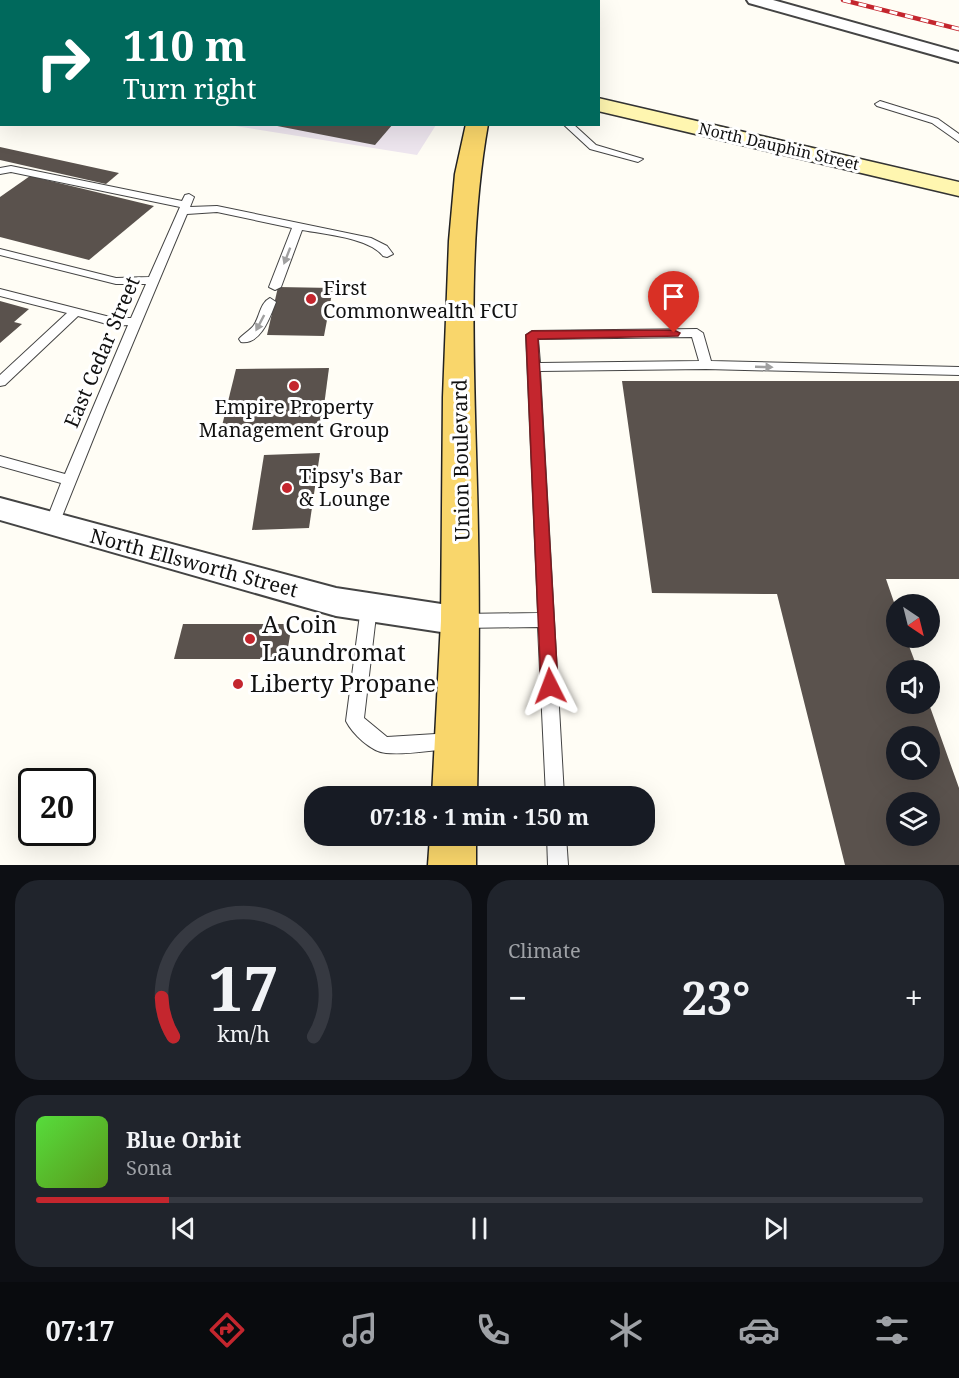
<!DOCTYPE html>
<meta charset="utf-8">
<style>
body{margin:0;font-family:"Noto Serif",serif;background:#20242c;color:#f1f3f6;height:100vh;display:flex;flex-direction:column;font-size:22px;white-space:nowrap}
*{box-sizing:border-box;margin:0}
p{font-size:20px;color:#9ea1a6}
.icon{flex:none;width:33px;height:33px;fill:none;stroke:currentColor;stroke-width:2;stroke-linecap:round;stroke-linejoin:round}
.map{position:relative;height:865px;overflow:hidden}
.side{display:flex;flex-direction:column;gap:15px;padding:15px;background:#0d0f14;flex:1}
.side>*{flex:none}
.hud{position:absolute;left:0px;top:0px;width:600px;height:126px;box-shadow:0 6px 24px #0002;background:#00695c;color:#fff;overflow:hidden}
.needle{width:39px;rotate:145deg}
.tools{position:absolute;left:886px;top:594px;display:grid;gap:12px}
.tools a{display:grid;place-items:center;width:54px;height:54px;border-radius:50%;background:#171b24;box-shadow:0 6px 24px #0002;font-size:30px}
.speed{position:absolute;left:18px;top:768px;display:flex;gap:12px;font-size:30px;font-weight:700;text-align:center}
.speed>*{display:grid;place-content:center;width:78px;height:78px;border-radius:50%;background:#171b24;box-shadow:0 6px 24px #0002;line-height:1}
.speed .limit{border:3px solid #111;border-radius:9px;background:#fff;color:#111}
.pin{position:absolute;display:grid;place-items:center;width:51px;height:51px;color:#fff;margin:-62px -26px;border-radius:50% 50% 50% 0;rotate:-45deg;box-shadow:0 0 6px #0007}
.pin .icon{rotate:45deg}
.me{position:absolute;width:66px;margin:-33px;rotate:357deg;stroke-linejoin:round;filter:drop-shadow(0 0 4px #0008)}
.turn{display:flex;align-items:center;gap:21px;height:126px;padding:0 24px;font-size:27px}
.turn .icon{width:78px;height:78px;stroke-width:2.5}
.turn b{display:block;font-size:42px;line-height:51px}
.big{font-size:45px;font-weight:700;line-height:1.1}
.side .tile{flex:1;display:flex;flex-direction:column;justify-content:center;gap:9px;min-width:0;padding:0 21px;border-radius:24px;background:#20242c}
.side .dial{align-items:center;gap:0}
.dial svg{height:156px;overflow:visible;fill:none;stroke:#363941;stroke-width:7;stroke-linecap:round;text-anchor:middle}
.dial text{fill:#f1f3f6;stroke:none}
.song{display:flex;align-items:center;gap:18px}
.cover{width:72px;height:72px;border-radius:9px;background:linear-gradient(135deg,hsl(110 70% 55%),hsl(90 70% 35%))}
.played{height:6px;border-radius:3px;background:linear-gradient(90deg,#c4262e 15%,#363941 15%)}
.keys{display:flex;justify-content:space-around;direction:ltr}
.heat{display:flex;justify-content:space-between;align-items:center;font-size:33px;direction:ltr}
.side .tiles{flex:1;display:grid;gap:15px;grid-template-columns:1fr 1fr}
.tile:last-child{grid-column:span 2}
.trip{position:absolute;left:304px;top:786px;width:351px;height:60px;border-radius:24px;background:#171b24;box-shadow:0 6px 24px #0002;font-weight:700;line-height:60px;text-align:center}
.menu{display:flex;height:96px;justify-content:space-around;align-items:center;background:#090b0e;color:#9ea1a6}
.menu .icon{width:42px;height:42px}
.menu .current{color:#c4262e}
.menu b{font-size:27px;color:#f1f3f6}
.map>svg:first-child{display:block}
</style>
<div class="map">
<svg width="959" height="865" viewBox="0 0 959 865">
<rect width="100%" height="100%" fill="#fffdf5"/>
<path fill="#eee6ef" d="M229 125H436L417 155Z"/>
<g fill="#5a524d" fill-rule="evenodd">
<path d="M267 124H393L375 145Z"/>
<path d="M0 147 119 173 106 184 0 160Z"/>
<path d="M30 176 154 206 89 260 0 237V197Z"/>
<path d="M278 287 333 288 324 336 267 335Z"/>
<path d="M0 301 29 309 14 322 22 324 0 343Z"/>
<path d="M329 368 320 436 219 438 236 369Z"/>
<path d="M622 381H959V579H886L897 611V638H906L918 670H897V704H929L959 788V865H845L777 594 652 593ZM897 736H930V770H897ZM897 802H930V836H897Z"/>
<path d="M320 453 309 528 252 530 264 455Z"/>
<path d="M183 624H292L286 659H174Z"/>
</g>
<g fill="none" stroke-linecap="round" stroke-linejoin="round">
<g stroke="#444" stroke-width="2">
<g id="lane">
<path d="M880 101 938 119 959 134V142L932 123 877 106 875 104Z"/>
<path d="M563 124H573L596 145 643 159 638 162 590 149Z"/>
<path d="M11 166 182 201 185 195 189 194 194 197 190 207 217 206 371 238 387 246 393 254 387 257 383 256C370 238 324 234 302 230L281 287 275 290 269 287 292 228 217 212 187 214 106 407 59 524 57 528H47L45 524 61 483 0 466V456L65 474 128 325 114 326 78 316 5 385 0 386V375L67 313 0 296V289L114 318H131L146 284H116L0 255V249L116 278 149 277 180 207 11 172 0 174V168Z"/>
<path d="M270 298 276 302C270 317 261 345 241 342L239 339C243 334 251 330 254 325 260 316 260 303 270 298Z"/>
<path d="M697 329 703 333 711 361 959 367V375L706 369 540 371 564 796H546L538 627 461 628 455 626 453 621 455 616 461 614 538 613 526 335 532 331ZM692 337 699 361 540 363 538 339Z"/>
<path d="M369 601 375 602 377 607 364 718 387 737 452 733 458 735 461 741 458 747 452 749C431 750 407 755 386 753 371 752 352 733 346 721L361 607 363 602Z"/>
<path d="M547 836H566L568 865H548Z"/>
</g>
</g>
<g stroke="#444" stroke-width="4">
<g id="street">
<path d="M747 0H773L959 52V62L749 3Z"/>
<path d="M0 498 336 588 461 607 473 611 478 621 473 631 461 635 336 616 0 520Z"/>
</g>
</g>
<g stroke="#333" stroke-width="3">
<path id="secondary" d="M598 98 959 182V196L598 111Z"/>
</g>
<g stroke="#222" stroke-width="3">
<g id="primary">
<path d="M531 0H549L530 2Z"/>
<path d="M466 124H488C467 243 474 367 477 487 480 590 479 693 477 796H432L441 621 443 397 449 241 455 174Z"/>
<path d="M430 836H476V865H428Z"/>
</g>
</g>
<use href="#lane" fill="#fff" fill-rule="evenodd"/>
<use href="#street" fill="#fff" fill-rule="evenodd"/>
<use href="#secondary" fill="#fff6b0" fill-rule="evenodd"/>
<use href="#primary" fill="#f9d66b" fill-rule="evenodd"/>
<g stroke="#c4262e" stroke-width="4.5">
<path id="rail" d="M843 0 959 29"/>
</g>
<use href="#rail" stroke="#fff" stroke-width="3" stroke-dasharray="8" stroke-linecap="butt"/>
</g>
<defs><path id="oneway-solid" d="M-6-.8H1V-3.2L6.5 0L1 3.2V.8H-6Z" transform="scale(1.5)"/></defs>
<g fill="#a0a0a0">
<use href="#oneway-solid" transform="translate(287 256) rotate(111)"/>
<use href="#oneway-solid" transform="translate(260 323) rotate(118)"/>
<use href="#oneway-solid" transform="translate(764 367) rotate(2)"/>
</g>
<path fill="#c4262e" stroke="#7f191e" stroke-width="1.5" d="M674 330 680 333 678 336 538 339 558 686 556 692 550 694 544 692 541 686 526 335 532 331Z"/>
<g fill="#c4262e" stroke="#fff" stroke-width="2">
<circle cx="311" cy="299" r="6"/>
<circle cx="294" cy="386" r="6"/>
<circle cx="287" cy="488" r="6"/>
<circle cx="250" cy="639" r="6"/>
<circle cx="238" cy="684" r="6"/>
</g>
<g text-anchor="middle" stroke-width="6" stroke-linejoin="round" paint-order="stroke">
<g font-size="16" fill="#111" stroke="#fff">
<text transform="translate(779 146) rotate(13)" y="6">North Dauphin Street</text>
</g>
<g font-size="20" fill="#111" stroke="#fff" text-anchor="start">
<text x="323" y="295">First<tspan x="323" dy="23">Commonwealth FCU</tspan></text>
<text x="294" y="414" text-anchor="middle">Empire Property<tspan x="294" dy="23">Management Group</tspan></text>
<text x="299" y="483">Tipsy's Bar<tspan x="299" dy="23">&amp; Lounge</tspan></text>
</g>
<g font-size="20" fill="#111" stroke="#fff">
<text transform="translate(102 352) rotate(-67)" y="7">East Cedar Street</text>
<text transform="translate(461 460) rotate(-91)" y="7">Union Boulevard</text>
<text transform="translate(194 563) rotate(15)" y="7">North Ellsworth Street</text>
</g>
<g font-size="24" fill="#111" stroke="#fff" text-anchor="start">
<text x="262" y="633">A Coin<tspan x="262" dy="28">Laundromat</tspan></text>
<text x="250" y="692">Liberty Propane</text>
</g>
</g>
</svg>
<div class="tools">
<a><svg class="needle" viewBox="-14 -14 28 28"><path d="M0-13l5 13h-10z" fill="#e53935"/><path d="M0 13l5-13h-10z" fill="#9ea1a6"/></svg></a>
<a><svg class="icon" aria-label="sound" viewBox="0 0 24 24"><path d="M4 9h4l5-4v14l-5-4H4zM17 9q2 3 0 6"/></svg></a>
<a><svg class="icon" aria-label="search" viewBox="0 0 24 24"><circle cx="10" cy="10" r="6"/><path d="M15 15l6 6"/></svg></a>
<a><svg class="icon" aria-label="layers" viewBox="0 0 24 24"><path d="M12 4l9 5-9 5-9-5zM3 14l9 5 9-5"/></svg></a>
</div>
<div class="speed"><div class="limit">20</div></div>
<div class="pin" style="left:674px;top:333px;background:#d93025"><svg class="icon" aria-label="arrive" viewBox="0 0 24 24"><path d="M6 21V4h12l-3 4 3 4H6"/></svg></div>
<svg class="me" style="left:550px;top:686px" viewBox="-20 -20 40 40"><path d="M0-17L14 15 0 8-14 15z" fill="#c4262e" stroke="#fff" stroke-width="4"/></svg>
<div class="trip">07:18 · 1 min · 150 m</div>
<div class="hud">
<div class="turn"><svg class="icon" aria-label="right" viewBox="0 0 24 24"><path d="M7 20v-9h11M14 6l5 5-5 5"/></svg><div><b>110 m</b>Turn right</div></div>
</div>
</div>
<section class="side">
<div class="tiles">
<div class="tile dial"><svg viewBox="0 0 100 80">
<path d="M14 69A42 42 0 1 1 86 69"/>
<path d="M14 69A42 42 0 0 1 8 49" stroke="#c4262e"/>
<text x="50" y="56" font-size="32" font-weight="700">17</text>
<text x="50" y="72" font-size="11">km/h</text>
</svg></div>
<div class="tile"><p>Climate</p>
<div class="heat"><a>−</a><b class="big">23°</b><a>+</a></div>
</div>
<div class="tile">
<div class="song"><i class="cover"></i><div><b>Blue Orbit</b><p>Sona</p></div></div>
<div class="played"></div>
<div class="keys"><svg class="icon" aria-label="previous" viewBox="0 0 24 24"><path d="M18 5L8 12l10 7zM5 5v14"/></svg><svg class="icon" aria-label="pause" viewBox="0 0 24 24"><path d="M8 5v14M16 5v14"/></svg><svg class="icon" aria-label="next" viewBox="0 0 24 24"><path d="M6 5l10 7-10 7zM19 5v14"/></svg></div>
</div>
</div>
</section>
<nav class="menu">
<b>07:17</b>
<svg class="icon current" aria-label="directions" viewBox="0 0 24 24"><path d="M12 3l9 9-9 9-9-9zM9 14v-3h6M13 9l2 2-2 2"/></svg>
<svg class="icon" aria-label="music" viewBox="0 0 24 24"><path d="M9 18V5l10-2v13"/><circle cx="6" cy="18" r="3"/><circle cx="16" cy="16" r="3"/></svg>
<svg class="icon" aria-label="phone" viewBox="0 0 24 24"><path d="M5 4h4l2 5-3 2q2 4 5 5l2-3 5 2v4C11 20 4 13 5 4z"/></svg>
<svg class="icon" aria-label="climate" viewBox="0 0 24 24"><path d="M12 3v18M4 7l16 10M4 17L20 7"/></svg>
<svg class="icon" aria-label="car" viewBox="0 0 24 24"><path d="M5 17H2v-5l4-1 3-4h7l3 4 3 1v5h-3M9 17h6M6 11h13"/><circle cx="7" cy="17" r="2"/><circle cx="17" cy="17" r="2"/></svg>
<svg class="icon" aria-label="filters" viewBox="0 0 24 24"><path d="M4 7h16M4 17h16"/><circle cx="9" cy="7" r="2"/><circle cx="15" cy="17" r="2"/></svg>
</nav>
